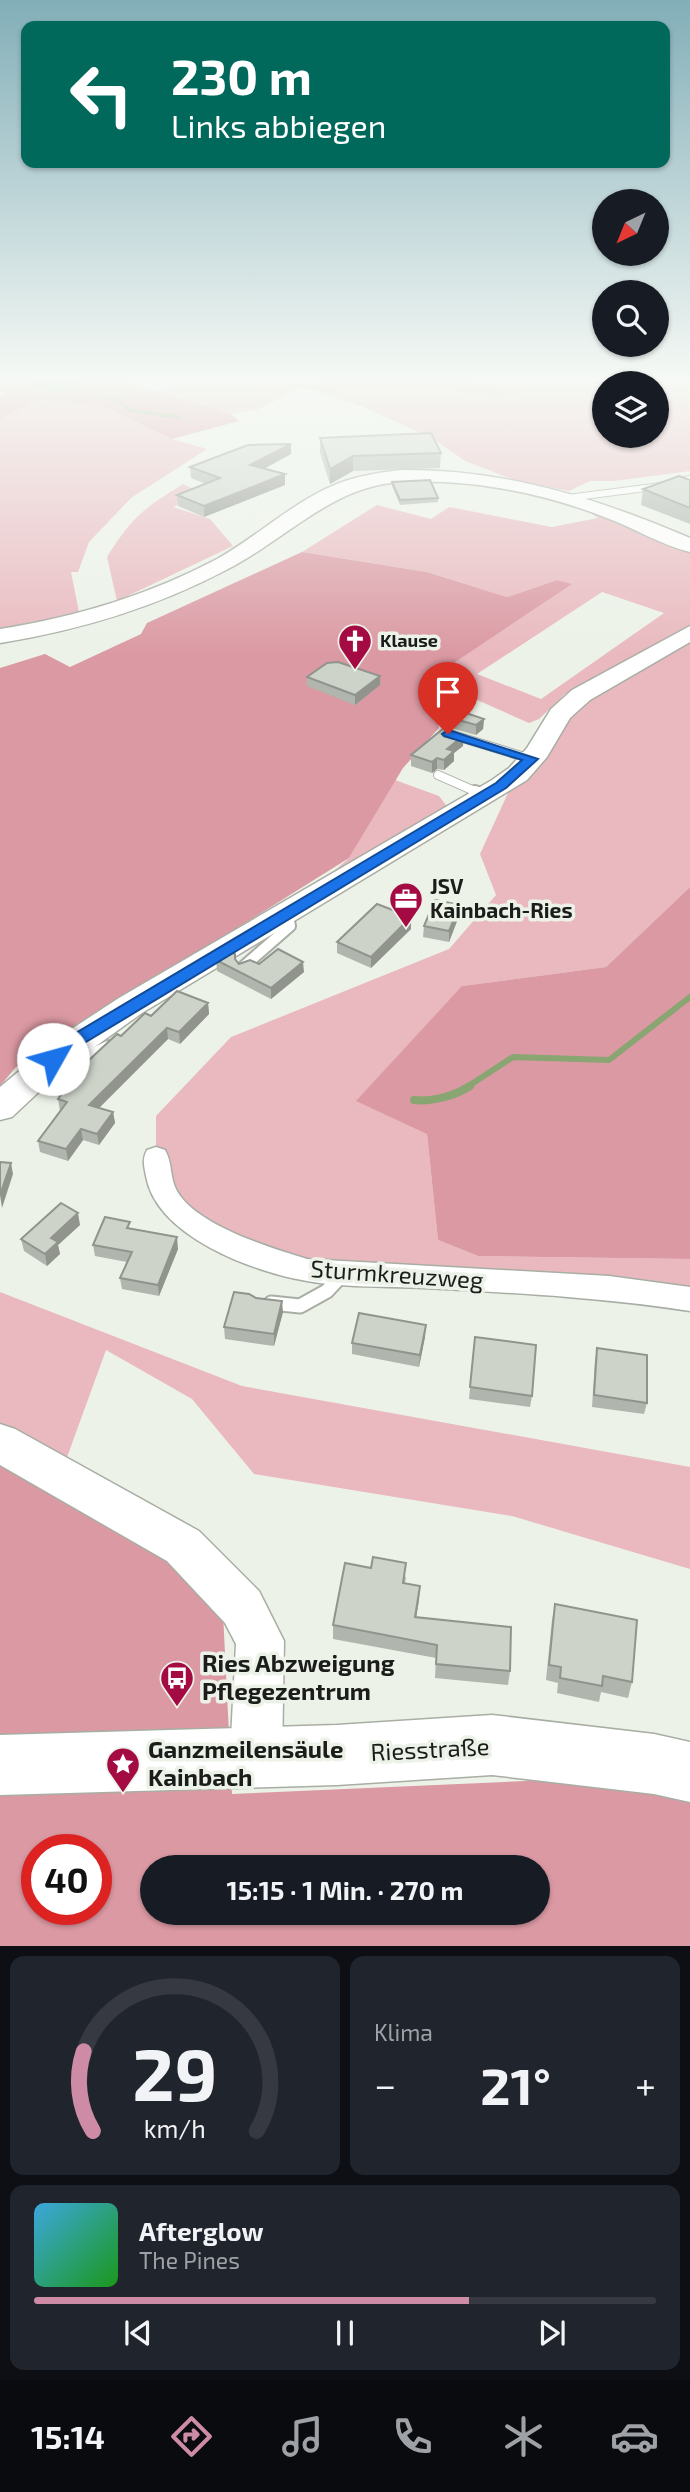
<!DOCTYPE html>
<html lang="de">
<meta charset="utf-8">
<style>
body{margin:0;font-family:"Exo 2",sans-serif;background:#20242c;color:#f1f3f6;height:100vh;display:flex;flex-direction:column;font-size:26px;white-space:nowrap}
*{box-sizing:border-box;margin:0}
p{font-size:23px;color:#9ea1a6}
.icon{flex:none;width:38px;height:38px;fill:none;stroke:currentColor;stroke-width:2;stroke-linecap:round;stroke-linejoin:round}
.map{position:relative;height:1946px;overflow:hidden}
.drawer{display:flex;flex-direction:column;gap:10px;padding:10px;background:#0d0f14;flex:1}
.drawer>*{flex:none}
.banner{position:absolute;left:21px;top:21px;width:649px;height:147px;border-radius:14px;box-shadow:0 2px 5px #0004;background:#00695c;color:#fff;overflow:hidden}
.needle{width:46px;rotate:223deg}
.tools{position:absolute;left:592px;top:189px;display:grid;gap:14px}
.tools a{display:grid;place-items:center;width:77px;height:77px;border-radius:50%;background:#171b24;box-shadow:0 2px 5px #0004;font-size:35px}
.speed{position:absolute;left:21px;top:1834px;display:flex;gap:14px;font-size:35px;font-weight:700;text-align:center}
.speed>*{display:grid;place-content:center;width:91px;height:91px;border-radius:50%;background:#171b24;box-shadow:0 2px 5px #0004;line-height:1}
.speed .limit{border:10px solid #d22;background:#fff;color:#111}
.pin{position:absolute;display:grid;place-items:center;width:60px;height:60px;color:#fff;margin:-72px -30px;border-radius:50% 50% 50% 0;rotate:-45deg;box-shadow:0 0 7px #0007}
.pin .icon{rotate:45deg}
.me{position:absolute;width:77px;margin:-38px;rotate:52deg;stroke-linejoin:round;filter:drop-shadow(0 0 5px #0008)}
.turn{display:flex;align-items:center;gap:24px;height:147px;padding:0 35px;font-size:32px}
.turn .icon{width:91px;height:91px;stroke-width:2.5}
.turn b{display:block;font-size:49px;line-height:60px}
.big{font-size:52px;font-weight:700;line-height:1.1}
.drawer .card{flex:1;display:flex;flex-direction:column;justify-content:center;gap:10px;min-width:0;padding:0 24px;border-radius:14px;background:#20242c}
.drawer .dial{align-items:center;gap:0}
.dial svg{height:182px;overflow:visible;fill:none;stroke:#363941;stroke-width:7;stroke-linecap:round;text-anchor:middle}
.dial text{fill:#f1f3f6;stroke:none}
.song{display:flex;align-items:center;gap:21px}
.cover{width:84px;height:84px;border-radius:10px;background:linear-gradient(135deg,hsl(200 70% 55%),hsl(120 70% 35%))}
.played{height:7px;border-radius:4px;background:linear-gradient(90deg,#ce8ba5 70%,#363941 70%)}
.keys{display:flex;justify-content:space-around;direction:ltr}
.heat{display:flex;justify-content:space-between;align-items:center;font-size:38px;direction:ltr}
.drawer .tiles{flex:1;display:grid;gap:10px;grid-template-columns:1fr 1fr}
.card:last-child{grid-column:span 2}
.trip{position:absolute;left:140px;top:1855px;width:410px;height:70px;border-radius:35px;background:#171b24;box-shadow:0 2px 5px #0004;font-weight:700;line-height:70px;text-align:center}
.tabs{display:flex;height:112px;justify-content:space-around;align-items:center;background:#090b0e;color:#9ea1a6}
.tabs .icon{width:49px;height:49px}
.tabs .selected{color:#ce8ba5}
.tabs b{font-size:32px;color:#f1f3f6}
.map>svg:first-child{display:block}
</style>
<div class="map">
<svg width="690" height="1946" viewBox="0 0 690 1946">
<rect width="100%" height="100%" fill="#ecf2e8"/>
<g fill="#e9b9bf" fill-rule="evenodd">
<path d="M190 381H328L302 387 259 409 231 414 150 391Z"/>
<path d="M465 381H690V471L614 481H590L569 491 520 482 465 461 432 438 363 407 320 392C359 387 399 386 439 388 470 389 487 398 520 391ZM604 383H656V436H604Z"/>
<path d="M38 399 107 408 172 439 207 449 131 498 89 542 78 572H71L79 612H88L0 631V419Z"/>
<path d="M183 484 203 494 173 507 210 519 233 546 117 601 107 557C131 518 144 508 183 484Z"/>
<path d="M377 505 431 519 449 507 552 527 598 518 588 511 673 543 690 553V627L565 694 539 719 529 723 430 679 571 584 557 580 507 597 427 572 302 552ZM602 592 664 613 541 699 477 674Z"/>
<path d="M690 643V887L606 967 462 986 427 1134 438 1240 478 1256 690 1259V1299L307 1270 178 1211 156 1157V1116L231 1037 449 949 496 895 480 854 508 793 536 768 567 716 636 668Z"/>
<path d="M395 780 439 796 452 813 293 907 349 858Z"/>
<path d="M0 1292 242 1386 690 1467V1569L512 1516 254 1474 192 1399 106 1350 66 1460 0 1454Z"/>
</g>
<g fill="#db99a3" fill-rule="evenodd">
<path d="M0 381H29L25 384 27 386C46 391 65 395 83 388L86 381H121L231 414 239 421 172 439 107 408 38 399 0 419V395L5 392 0 391Z"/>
<path d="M329 381H465L522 391 496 396 441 388 363 387 320 392 302 387Z"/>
<path d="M302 552 427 572 507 597 557 580 572 584 430 679 439 728 403 768 349 858 16 1067 0 1086V668L45 654 70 667 141 634 147 623Z"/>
<path d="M690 887V1259L478 1256 438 1240 427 1134 356 1101 462 986 606 967Z"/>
<path d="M0 1454 170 1559 223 1613 232 1794 595 1778 690 1803V1946H0ZM37 1850H96V1909H37ZM152 1867H537V1913H152Z"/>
</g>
<path fill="#89a571" d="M29 381H86L83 388C65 395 46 391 27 386L25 384Z"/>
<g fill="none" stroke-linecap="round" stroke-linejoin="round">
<path stroke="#89a571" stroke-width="3.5" d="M102 396 118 400 129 410 178 417"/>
<path stroke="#89a571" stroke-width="6" d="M467 1087 513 1057 609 1060 690 997"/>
<path stroke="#89a571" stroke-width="8" d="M414 1100C433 1102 454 1096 470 1086"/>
<g stroke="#a8aea4" stroke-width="8">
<path id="lane-far3" d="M568 498 661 486 690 479"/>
</g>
<g stroke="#a8aea4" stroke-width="10">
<g id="lane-far2">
<path d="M450 734 531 759"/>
<path d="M438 775 479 793"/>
</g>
</g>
<g stroke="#a8aea4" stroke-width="14">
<g id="lane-far1">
<path d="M475 791 485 795"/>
<path d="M243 967 290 926 287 911"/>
<path d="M72 1063 108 1046"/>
</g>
</g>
<g stroke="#a8aea4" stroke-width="17">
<path id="lane" d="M271 1303 300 1306 327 1291 342 1275"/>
</g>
<g stroke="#a8aea4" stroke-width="3">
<path id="street" d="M156 1147 165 1150C172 1162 170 1175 175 1187 191 1224 271 1248 307 1259L609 1276 690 1287V1311C600 1297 514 1293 424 1288 386 1286 345 1288 307 1281 253 1272 156 1236 146 1176 144 1166 142 1159 147 1150Z"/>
</g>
<g stroke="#a8aea4" stroke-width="3">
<g id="secondary">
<path d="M402 470C504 469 597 498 690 538V552C661 545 634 528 607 518 544 493 472 479 404 482 333 484 286 540 226 570 154 608 80 630 0 643V629C76 617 149 595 217 559 260 535 298 497 345 481 363 475 383 472 402 470Z"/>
<path d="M690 626V642L590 700 570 718 547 757 527 780 142 1013 61 1071 12 1117 0 1120V1087L64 1034 119 998 492 780 509 768 527 748 551 709 572 690Z"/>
<path d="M0 1424 15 1429 199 1531 259 1591 284 1641 282 1757 274 1775 256 1783 238 1775 230 1757 236 1644 225 1623 167 1561 0 1465Z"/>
</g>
</g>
<g stroke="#a8aea4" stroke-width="3">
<path id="primary" d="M492 1715 654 1734 690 1742V1802L654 1794 492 1775 337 1785 0 1795V1735L337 1725Z"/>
</g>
<use href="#lane-far3" stroke="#fff" stroke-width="6"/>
<use href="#lane-far2" stroke="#fff" stroke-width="8"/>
<use href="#lane-far1" stroke="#fff" stroke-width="10"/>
<use href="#lane" stroke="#fff" stroke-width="13"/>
<use href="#street" fill="#fff" fill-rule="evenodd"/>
<use href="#secondary" fill="#fff" fill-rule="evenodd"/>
<use href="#primary" fill="#fff" fill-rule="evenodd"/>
</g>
<g fill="#b0b5ad">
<path d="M320 438 441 453 440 468 353 471 330 484 320 453Z"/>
<path d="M291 444V454L264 469 285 474V485L204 517 178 506 177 495 206 484 191 478 190 467Z"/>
<path d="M690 480V524L641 505 643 489Z"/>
<path d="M392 482 438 498V502L400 505 392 486Z"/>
<path d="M307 677 380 685 355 705 307 686Z"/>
<path d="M455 719H484L483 729 476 735 454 729Z"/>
<path d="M463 746 454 753V761L444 770 437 769 432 773 411 766V755Z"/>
<path d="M459 916 449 942 423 937 424 926Z"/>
<path d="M411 929 371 968 337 953V942Z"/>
<path d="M216 960H236L239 964H259L304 972 271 999 217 971Z"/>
<path d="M208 1003 209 1014 180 1044 168 1039 99 1108 113 1112 115 1123 99 1145 83 1140 68 1161 40 1152 38 1141 60 1111 58 1099 70 1083 66 1081 65 1070 89 1060 151 1016Z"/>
<path d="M80 1225 58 1245 60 1254 47 1266 24 1251 21 1239Z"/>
<path d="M131 1228 178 1249 159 1296 122 1289 120 1278 127 1262 95 1256 93 1245Z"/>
<path d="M256 1298 283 1312 274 1346 225 1339 224 1327Z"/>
<path d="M425 1337 419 1367 352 1354V1343Z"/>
<path d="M475 1337 532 1396 530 1407 469 1399Z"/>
<path d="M597 1348 647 1403 644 1414 592 1407 595 1360Z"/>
<path d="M371 1568 406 1577 405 1583 419 1600 416 1617 510 1671 508 1685 435 1678 436 1658 333 1639V1625Z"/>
<path d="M555 1604 632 1682 628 1698 601 1692 599 1702 557 1693 558 1683 546 1680 552 1620Z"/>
</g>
<g fill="#90948d">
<path d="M291 444V454L250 476V465Z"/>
<path d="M353 456V471L330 484V469Z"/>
<path d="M285 474V485L204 517V506Z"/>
<path d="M380 676V685L355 705V695Z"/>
<path d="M484 719 483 729 476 735V725Z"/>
<path d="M464 735 463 746 454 753V761L444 770V760L447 749Z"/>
<path d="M437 758V769L432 773V762Z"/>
<path d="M460 905 459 916 449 942V931Z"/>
<path d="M411 917V929L371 968V957Z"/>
<path d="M303 962 304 972 271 999V988Z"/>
<path d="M208 1003 209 1014 180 1044 179 1032Z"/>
<path d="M167 1028 168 1039 91 1116 89 1105Z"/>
<path d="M113 1112 115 1123 99 1145 97 1134Z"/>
<path d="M81 1129 83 1140 68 1161 66 1149Z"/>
<path d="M11 1163 13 1174 2 1208 0 1195Z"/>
<path d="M78 1213 80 1225 58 1245 60 1254 47 1266 45 1254 51 1238Z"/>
<path d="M177 1237 178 1249 159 1296 158 1285Z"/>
<path d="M282 1301 283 1312 274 1346V1334Z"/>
<path d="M426 1325 425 1337 419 1367 420 1355Z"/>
<path d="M420 1586 419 1600 414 1631 415 1617Z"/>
</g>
<g fill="#cdd3c9" stroke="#90948d" stroke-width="2">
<path d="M431 433 441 453 353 456 330 469 320 438Z"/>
<path d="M291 444 250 465 285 474 204 506 177 495 220 478 190 467 248 445Z"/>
<path d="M679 476 690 480V508L643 489Z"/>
<path d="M430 480 438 498 400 500 392 482Z"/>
<path d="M338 662 380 676 355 695 307 677 327 663Z"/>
<path d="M463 712 484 719 476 725 455 719Z"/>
<path d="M444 728 464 735 447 749 454 751 444 760 437 758 432 762 411 755Z"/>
<path d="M435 900 460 905 449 931 424 926Z"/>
<path d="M377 904 411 917 371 957 337 942Z"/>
<path d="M278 949 303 962 271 988 216 960 231 952 235 954V959L239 964 250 960 259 964Z"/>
<path d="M177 991 208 1003 179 1032 167 1028 89 1105 113 1112 97 1134 81 1129 66 1149 38 1141 67 1102 58 1099 75 1075 65 1070 79 1056 89 1060 117 1034 121 1036 145 1013 151 1016Z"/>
<path d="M0 1162 11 1163 0 1195Z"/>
<path d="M61 1203 78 1213 51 1238 58 1242 45 1254 21 1239Z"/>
<path d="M105 1217 130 1222 127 1228 177 1237 158 1285 120 1278 132 1252 93 1245Z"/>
<path d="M234 1292 249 1294 256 1298 282 1301 274 1334 224 1327Z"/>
<path d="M359 1313 426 1325 420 1355 352 1343Z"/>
<path d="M475 1337 536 1345 532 1396 470 1387Z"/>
<path d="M597 1348 647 1355V1403L594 1395Z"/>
<path d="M373 1557 406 1563 403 1583 420 1586 415 1617 511 1627 510 1671 436 1664 437 1645 333 1625 345 1563 371 1568Z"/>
<path d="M555 1604 637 1620 632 1682 603 1676 602 1686 560 1678 561 1667 549 1665Z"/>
</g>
<linearGradient id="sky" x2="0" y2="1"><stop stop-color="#82aeb8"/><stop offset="0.58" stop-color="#f6f9f5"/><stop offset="1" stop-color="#f6f9f5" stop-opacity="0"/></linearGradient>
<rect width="690" height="654" fill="url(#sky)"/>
<path fill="#1a73e8" stroke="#114b97" stroke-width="2" d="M448 730 538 759 506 788 81 1045 59 1063H47L44 1059 69 1037 496 783 522 760 444 736 442 734Z"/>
<defs>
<g id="church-pin" transform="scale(1.75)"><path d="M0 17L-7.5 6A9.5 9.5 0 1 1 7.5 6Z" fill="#a40b42" stroke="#ecf2e8"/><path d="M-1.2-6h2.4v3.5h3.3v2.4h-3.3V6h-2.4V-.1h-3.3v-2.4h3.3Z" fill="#fff"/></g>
<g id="office-pin" transform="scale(1.75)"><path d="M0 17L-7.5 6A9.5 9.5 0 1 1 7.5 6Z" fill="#a40b42" stroke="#ecf2e8"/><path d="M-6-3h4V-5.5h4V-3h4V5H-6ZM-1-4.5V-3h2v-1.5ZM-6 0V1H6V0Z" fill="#fff"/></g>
<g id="bus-pin" transform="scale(1.75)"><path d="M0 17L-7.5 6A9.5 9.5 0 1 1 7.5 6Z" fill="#a40b42" stroke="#ecf2e8"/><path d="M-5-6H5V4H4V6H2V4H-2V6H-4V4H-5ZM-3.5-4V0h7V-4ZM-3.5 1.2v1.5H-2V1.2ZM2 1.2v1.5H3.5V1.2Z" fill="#fff"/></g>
<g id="sight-pin" transform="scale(1.75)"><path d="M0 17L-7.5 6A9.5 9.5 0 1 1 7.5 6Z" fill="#a40b42" stroke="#ecf2e8"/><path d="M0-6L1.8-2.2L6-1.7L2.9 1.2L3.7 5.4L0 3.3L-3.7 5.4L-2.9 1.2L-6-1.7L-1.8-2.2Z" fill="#fff"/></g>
</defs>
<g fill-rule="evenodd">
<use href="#church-pin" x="355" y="641"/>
<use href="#office-pin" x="406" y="899"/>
<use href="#bus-pin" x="177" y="1678"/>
<use href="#sight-pin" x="123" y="1764"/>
</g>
<g text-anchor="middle" stroke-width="7" stroke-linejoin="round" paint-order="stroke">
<g font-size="18" font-weight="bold" fill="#1b1d1a" stroke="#ecf2e8" text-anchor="start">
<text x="380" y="647">Klause</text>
</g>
<g font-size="21" font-weight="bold" fill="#1b1d1a" stroke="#ecf2e8" text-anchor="start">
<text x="430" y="894">JSV<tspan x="430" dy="24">Kainbach-Ries</tspan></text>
</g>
<g font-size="24" fill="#1b1d1a" stroke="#ecf2e8">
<text transform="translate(397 1275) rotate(4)" y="8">Sturmkreuzweg</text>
<text transform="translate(430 1750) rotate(-3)" y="8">Riesstraße</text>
</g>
<g font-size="24" font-weight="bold" fill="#1b1d1a" stroke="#ecf2e8" text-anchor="start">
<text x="202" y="1672">Ries Abzweigung<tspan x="202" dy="28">Pflegezentrum</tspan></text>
<text x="148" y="1758">Ganzmeilensäule<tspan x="148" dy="28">Kainbach</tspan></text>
</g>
</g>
</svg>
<div class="tools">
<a><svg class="needle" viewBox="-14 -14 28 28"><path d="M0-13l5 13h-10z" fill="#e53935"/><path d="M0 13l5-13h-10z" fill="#9ea1a6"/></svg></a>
<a><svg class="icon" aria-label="search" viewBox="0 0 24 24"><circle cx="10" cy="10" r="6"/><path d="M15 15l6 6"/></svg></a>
<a><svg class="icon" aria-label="layers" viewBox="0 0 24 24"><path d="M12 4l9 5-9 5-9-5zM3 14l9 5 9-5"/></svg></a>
</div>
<div class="speed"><div class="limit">40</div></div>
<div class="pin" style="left:448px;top:734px;background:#d93025"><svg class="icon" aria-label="arrive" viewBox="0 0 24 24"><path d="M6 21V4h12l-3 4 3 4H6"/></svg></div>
<svg class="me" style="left:53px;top:1059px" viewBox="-20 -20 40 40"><circle r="19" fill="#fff"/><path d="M0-13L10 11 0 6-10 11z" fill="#1a73e8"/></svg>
<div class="trip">15:15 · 1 Min. · 270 m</div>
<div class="banner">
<div class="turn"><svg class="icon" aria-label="left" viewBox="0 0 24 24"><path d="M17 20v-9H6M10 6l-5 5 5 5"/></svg><div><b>230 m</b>Links abbiegen</div></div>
</div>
</div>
<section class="drawer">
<div class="tiles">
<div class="card dial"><svg viewBox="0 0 100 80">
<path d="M14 69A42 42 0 1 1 86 69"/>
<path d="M14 69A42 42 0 0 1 10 34" stroke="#ce8ba5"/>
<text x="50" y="56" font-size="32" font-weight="700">29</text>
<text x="50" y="72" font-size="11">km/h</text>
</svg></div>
<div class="card"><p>Klima</p>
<div class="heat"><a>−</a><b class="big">21°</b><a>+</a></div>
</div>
<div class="card">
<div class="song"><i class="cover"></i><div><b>Afterglow</b><p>The Pines</p></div></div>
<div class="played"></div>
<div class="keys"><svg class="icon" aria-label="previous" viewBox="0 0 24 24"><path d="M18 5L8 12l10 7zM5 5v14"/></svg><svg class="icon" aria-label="pause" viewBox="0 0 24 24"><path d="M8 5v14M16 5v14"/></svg><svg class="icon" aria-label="next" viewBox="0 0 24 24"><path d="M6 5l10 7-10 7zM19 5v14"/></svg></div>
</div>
</div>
</section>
<nav class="tabs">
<b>15:14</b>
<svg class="icon selected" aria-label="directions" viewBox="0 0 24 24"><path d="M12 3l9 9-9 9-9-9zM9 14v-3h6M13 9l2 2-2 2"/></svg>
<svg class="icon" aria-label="music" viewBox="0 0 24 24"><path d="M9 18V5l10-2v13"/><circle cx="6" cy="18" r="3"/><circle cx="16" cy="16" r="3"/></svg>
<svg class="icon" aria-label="phone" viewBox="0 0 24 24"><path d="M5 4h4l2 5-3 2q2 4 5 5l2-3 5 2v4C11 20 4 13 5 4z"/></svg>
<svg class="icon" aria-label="climate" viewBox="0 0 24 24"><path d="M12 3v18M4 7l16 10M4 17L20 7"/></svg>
<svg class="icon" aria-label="car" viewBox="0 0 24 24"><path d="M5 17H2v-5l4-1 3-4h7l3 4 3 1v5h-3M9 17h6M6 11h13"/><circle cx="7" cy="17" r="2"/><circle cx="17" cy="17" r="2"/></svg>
</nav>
